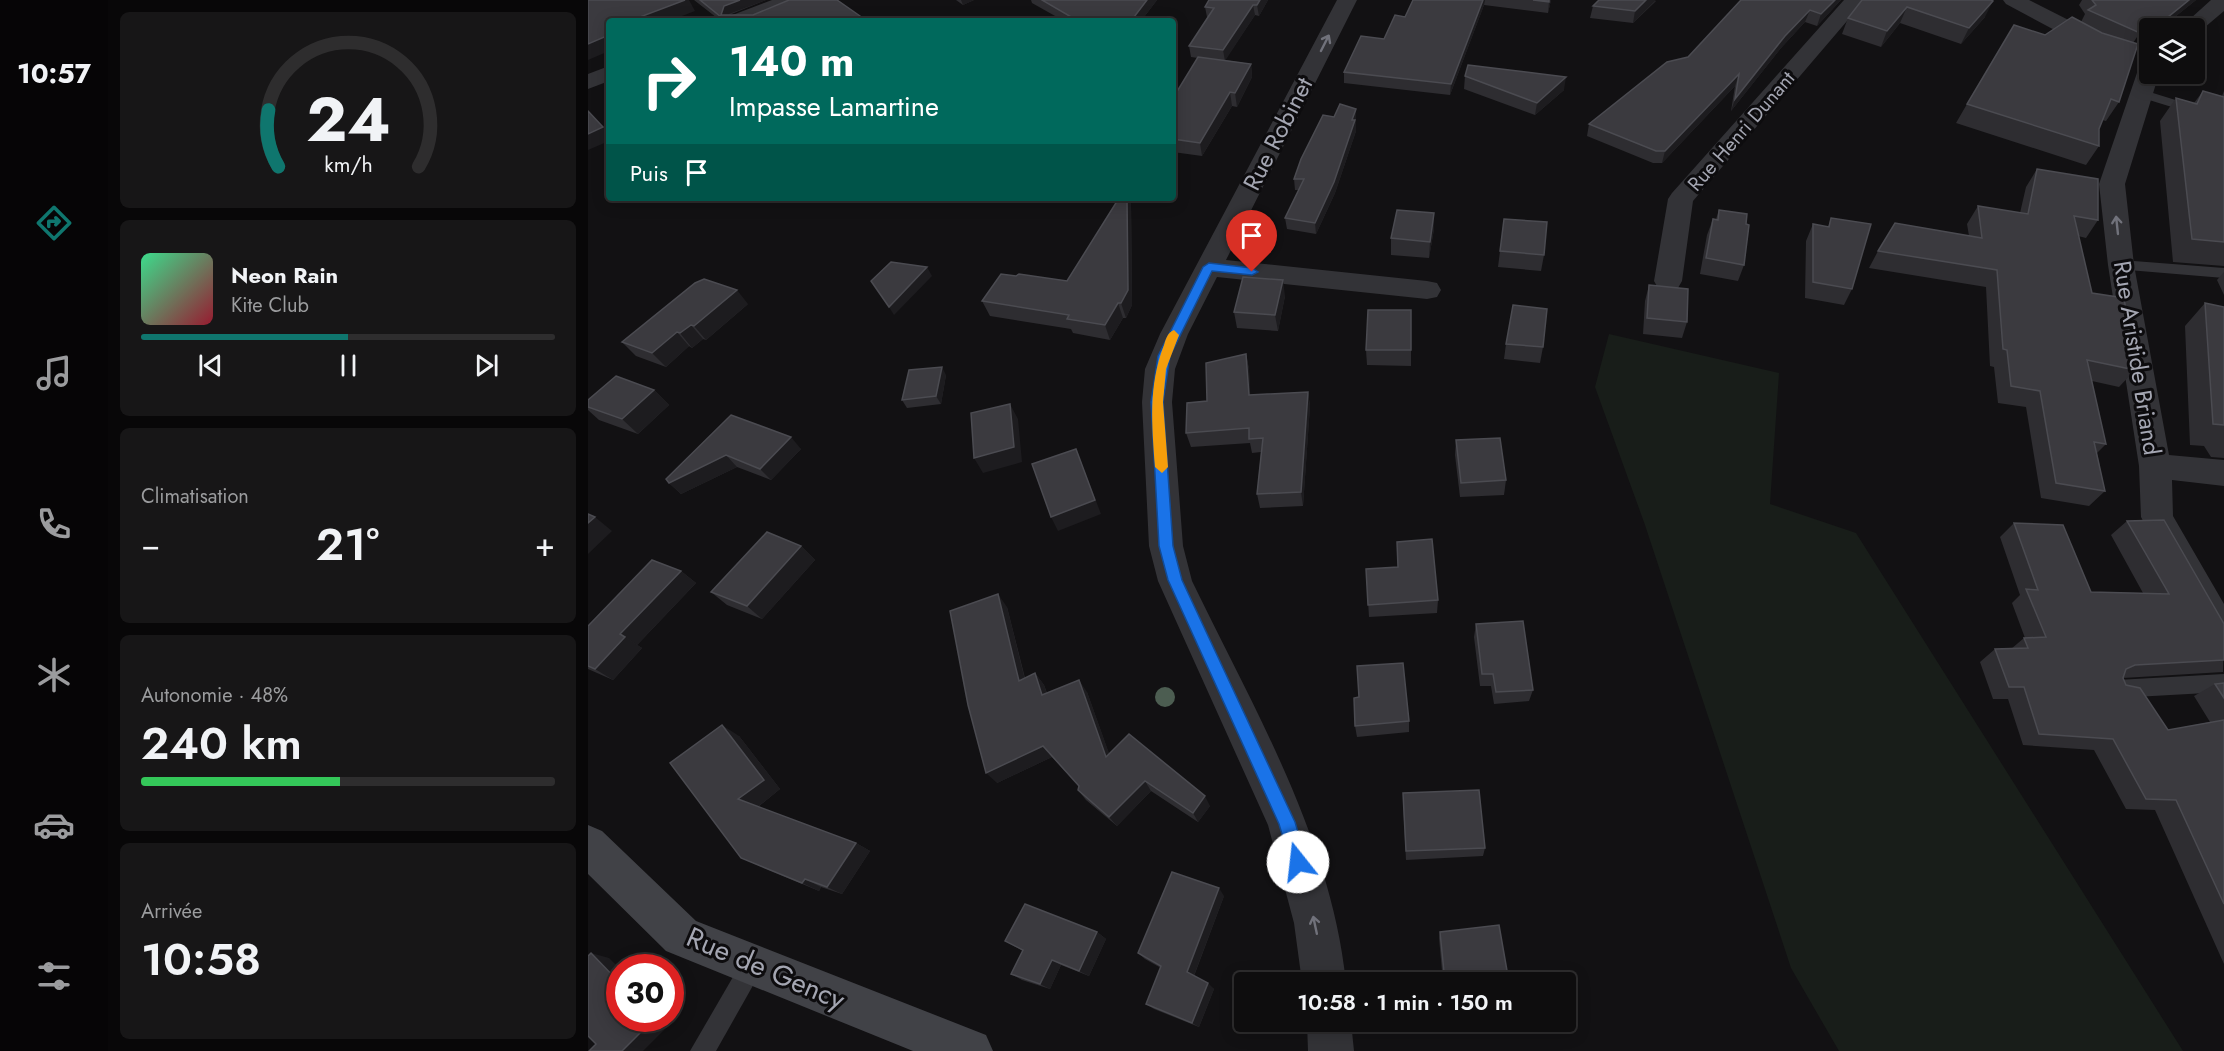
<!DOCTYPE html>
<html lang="fr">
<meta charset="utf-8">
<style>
body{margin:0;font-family:Jost,sans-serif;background:#171617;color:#f1f3f6;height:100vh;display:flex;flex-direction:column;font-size:22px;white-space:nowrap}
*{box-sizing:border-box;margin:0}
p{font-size:20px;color:#9b9c9e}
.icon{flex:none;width:33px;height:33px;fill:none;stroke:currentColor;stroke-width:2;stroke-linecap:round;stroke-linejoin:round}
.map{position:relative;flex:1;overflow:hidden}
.side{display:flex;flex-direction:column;gap:12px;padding:12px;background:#080708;width:480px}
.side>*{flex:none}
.hud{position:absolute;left:18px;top:18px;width:570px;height:183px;border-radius:6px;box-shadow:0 3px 15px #0003,0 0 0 2px #2e2d2e;background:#00695c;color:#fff;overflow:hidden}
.buttons{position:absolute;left:1551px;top:18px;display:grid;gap:12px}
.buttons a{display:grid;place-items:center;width:66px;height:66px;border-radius:6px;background:#0e0d0e;box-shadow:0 3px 15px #0003,0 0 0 2px #2e2d2e;font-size:30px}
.speed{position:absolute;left:18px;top:954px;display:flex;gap:12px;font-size:30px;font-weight:700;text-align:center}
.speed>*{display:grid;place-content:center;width:78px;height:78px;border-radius:50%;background:#0e0d0e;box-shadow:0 3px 15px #0003,0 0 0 2px #2e2d2e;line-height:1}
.speed .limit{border:9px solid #d22;background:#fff;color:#111}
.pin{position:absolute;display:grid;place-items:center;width:51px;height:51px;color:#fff;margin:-62px -26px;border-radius:50% 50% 50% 0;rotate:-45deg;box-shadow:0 0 6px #0007}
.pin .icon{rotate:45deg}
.me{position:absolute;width:66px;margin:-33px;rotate:344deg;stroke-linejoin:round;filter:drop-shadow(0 0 4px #0008)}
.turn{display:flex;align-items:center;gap:21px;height:126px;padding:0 24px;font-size:27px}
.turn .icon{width:78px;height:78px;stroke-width:2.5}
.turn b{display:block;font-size:42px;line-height:51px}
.then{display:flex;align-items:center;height:57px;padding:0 24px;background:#0003;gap:12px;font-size:22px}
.big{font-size:45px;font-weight:600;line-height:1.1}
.side .widget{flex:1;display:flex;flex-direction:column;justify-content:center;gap:9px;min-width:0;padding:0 21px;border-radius:9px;background:#171617}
.side .dial{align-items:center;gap:0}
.dial svg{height:156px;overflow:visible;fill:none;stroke:#2e2d2e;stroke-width:7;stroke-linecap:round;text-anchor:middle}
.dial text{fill:#f1f3f6;stroke:none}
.song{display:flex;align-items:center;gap:18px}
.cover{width:72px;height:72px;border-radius:9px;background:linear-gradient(135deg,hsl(150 70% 55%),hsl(350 70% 35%))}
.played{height:6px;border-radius:3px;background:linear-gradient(90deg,#0f766e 50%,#2e2d2e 50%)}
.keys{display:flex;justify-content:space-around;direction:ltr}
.heat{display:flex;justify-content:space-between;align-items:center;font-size:33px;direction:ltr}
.charge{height:9px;border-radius:4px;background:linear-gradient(90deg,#34c759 48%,#2e2d2e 0)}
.trip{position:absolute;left:646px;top:972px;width:342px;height:60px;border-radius:6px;background:#0e0d0e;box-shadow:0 3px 15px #0003,0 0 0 2px #2e2d2e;font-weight:600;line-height:60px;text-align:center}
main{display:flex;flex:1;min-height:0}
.tab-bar{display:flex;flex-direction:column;width:108px;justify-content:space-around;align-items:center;background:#060506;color:#9b9c9e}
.tab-bar .icon{width:42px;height:42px}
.tab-bar .current{color:#0f766e}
.tab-bar b{font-size:27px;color:#f1f3f6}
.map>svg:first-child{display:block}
</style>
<main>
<nav class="tab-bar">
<b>10:57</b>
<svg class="icon current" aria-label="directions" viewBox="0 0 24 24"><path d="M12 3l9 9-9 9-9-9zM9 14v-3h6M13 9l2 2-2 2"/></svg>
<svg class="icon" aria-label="music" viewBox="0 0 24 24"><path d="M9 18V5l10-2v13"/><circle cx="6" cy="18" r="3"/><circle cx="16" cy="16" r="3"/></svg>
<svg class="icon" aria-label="phone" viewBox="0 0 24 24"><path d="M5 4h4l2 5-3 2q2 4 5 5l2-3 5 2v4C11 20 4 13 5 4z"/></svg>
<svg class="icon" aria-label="climate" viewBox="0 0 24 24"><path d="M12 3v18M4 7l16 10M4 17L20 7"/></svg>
<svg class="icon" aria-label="car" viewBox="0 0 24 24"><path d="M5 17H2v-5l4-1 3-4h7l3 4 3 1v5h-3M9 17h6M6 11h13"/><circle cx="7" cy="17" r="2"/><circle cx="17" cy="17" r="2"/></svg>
<svg class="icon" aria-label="filters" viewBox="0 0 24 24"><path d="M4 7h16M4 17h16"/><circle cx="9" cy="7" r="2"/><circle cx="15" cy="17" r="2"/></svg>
</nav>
<section class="side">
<div class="widget dial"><svg viewBox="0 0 100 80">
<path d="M14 69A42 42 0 1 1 86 69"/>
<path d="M14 69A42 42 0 0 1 9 40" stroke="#0f766e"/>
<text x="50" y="56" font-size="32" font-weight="700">24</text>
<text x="50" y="72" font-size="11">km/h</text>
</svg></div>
<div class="widget">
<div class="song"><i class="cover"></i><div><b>Neon Rain</b><p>Kite Club</p></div></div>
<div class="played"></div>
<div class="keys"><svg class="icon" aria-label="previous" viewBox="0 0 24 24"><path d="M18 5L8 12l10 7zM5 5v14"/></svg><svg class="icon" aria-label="pause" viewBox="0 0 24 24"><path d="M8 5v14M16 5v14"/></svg><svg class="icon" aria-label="next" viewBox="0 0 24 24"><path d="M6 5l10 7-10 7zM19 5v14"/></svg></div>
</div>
<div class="widget"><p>Climatisation</p>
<div class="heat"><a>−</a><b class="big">21°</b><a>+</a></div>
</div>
<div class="widget"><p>Autonomie · 48%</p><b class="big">240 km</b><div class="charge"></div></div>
<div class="widget"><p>Arrivée</p><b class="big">10:58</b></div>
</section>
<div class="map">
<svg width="1636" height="1051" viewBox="0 0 1636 1051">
<rect width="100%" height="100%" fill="#121113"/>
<path fill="#181d19" d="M1021 334 1191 373 1182 504 1268 533 1595 1051H1251L1203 968 1057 525 1007 387Z"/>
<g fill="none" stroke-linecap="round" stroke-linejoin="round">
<g fill="#333337" fill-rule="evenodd">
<path d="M1552 89 1636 115V123L1548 96 1546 93Z"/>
<path d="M1533 260 1636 268V278L1528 269 1526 265Z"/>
<path d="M1636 674V692L1529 698 1522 696 1519 689 1522 682 1529 680Z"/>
<path d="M164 954 172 958 176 966 128 1051H102L156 958Z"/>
</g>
<g fill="#333337" fill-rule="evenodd">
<path d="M184 0H212L209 4 169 21H139L142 16Z"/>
<path d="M749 0H769L638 260 839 281 849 283 853 290 849 297 839 299 629 277 600 334 587 369 584 402 595 546 604 581C666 709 743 839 758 982H714L706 923 680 825 570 581 561 546 554 402 557 369 572 334Z"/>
<path d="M1256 0H1277L1105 201 1094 281 1090 288 1080 290 1070 288 1066 281 1080 199 1084 193Z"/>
<path d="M1415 0H1441L1520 40 1523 45 1520 50H1504L1418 4Z"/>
<path d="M1623 0H1636V11L1610 33H1606V28H1592Z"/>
<path d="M1562 60V74H1571L1537 184 1546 265 1581 455 1636 460V486L1584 480 1585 516 1636 604V653L1623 648 1553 517 1551 466 1520 265 1511 184 1551 67 1554 62Z"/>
<path d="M21 66V81L0 89V74Z"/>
<path d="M719 1022H763L766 1051H720Z"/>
</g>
<path fill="#414247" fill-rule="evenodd" d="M0 825 14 831 108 921 398 1035 405 1051H325L78 951 0 874Z"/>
</g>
<circle fill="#4c5d51" cx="577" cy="697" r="10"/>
<g fill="#2e2d31">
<path d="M106 0H178L141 15 274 21H133Z"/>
<path d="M368 0H386L375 5Z"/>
<path d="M443 0H569L553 21H476L444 3Z"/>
<path d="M621 0H680L671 16 667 15 637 60 663 64 664 77 649 107 644 106 614 156 585 152V98L610 58 603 57 601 46 620 17H619L617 7Z"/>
<path d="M825 0H963L960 13 896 5 862 95 756 83V72L796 39 817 17Z"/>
<path d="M1153 0H1253L1229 26 1217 22 1193 48 1143 111 1147 86 1074 163H1065L999 136 1001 124 1100 57Z"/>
<path d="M1274 0 1397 17 1373 44 1312 23 1293 47 1254 34 1260 18Z"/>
<path d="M1494 0H1608L1573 28H1562L1561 38 1551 34 1545 43 1531 102 1518 121 1514 120 1511 129V146L1498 165 1368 123 1379 104 1457 35 1493 22 1497 14 1491 5Z"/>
<path d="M1068 1 1045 23 1002 18 1005 6Z"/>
<path d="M877 76 976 90 947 115 876 89Z"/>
<path d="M1615 91 1634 96 1636 91V266L1585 262 1572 121 1588 98 1606 103Z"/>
<path d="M768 109V131L747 193 728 234 699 229 697 218 711 190H707L706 179 746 117Z"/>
<path d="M1449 169 1510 220 1498 238 1490 236 1504 293 1547 370 1531 387 1504 381 1518 444 1509 453 1517 491 1501 506 1453 498 1438 407 1410 403 1406 367 1402 366 1398 287 1281 268 1290 251 1381 236 1379 224 1390 206 1432 213 1438 187Z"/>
<path d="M543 202 544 305 538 318H535L522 340 485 333 483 329 402 316 394 301 428 276 479 281Z"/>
<path d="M1131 210 1158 224 1156 265 1150 281 1112 274 1119 235 1125 219H1128Z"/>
<path d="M846 213V229L841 258 803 255V238Z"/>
<path d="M1243 218 1264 289 1256 305 1217 298 1218 241 1225 224 1240 227Z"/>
<path d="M912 251 956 255 953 271 910 267Z"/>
<path d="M1636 272V295L1629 280Z"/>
<path d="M1061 285 1099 322 1094 338 1055 334 1057 301Z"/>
<path d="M697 296 690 331 649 328 646 312Z"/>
<path d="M1617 303 1636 307V458L1623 457 1616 446 1602 445 1597 326Z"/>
<path d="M160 304 118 340 115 339 104 348 101 346 78 367 48 356 34 342Z"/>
<path d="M823 310V366L779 365 778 350Z"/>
<path d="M918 344 955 347 952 363 916 359Z"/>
<path d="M658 354 661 369 662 395 720 392 722 406 715 506 672 508 669 494 673 452 664 453 662 443 603 447 598 433 619 401Z"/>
<path d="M358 375 353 404 319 408 314 400Z"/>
<path d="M66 390 81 405 50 434 11 420 0 410V400Z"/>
<path d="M143 415 213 449 183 480 149 467 93 494 81 483Z"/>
<path d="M868 440 918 480 916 495 872 497 867 455Z"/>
<path d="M1539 521 1636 624 1635 672 1535 678 1538 685 1580 730 1622 722 1606 696 1627 684 1636 683V964L1567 810 1538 809 1506 750 1435 745 1420 699H1405L1392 662 1407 649H1423L1436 638H1437L1424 603 1432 595 1412 537 1426 523 1503 592 1555 593 1523 535Z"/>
<path d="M213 546 227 560 174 619 139 605 123 592Z"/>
<path d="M809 567 850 600 849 613 781 617 778 569Z"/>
<path d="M93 571 108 583 49 645 54 648 25 680 0 669V626Z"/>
<path d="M419 607 437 678 447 673 456 685 459 693 499 692 521 754 622 806 610 822 563 791 529 826 498 800 490 790 491 786 464 757 409 783Z"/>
<path d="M888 624 945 690 941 701 906 704 903 686H892L886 637Z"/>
<path d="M821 721V732L769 737 767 726Z"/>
<path d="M151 736 192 789 170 807 268 843 282 851 254 894 233 887 231 891 153 858Z"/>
<path d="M815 803 897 848 895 856 818 860Z"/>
<path d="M636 896 606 976 626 989 611 1027 566 1009 558 1004 573 968 557 959 550 953Z"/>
<path d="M509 932 518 939 501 976 473 965 462 989 434 980 423 974 435 951 417 941Z"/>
<path d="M852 932 921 982H855L851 938Z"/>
</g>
<g fill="#1d1c1f">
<path d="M97 0H101L107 11 81 21 44 20Z"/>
<path d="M152 0H178L141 14 138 21 133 15 136 6Z"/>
<path d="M373 0H386L375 5Z"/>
<path d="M559 0H569L553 21H543Z"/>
<path d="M672 0H680L671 16 669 5Z"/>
<path d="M895 0H897L896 5 862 95 863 84Z"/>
<path d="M961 0H963L960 13 961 2Z"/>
<path d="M1058 0H1068L1045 23 1047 11Z"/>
<path d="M1247 0H1253L1229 26 1233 14Z"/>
<path d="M1601 0H1608L1573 28H1567L1570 25Z"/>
<path d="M1405 1 1397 17 1373 44 1381 28Z"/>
<path d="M665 5 667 15 637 61 635 50Z"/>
<path d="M1319 7 1312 23 1293 47 1299 31Z"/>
<path d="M1222 10 1217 22 1193 48 1143 111 1147 99 1197 36Z"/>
<path d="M272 16 274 21H260Z"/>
<path d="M21 35V51L0 60V44Z"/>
<path d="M663 64 664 77 649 107 647 93Z"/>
<path d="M1151 74 1147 86 1074 163 1077 151Z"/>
<path d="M978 77 976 90 947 115 949 103Z"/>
<path d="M642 92 644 106 614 156 612 143Z"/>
<path d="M768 109V131L747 193 728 234 727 223Z"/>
<path d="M15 127 21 135V141L0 150V134Z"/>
<path d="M539 198H542L543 202 544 305 538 318 533 303Z"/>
<path d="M846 213V229L841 258 842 242Z"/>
<path d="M339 267 344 276 306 315 301 307Z"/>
<path d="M695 280 697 296 690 331 687 315Z"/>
<path d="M149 290 160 304 118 340 106 326Z"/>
<path d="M530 303 535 318 522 340 517 325Z"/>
<path d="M103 325 115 339 104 348 92 333Z"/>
<path d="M89 332 101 346 78 367 64 353Z"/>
<path d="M658 354 661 369 663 410 661 395Z"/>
<path d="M354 367 358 375 353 404 348 396Z"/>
<path d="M66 390 81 405 50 434 34 419Z"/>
<path d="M720 392 722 406 715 506 713 492Z"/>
<path d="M422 404 430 419 434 462 395 473 386 458Z"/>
<path d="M203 437 213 449 183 480 172 469Z"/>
<path d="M488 449 494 464 513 514 470 531 463 517Z"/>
<path d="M138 455 149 467 93 494 81 483Z"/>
<path d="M7 517 24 531 0 554V523Z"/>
<path d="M213 546 227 560 174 619 159 606Z"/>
<path d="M93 571 108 583 49 645 32 634Z"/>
<path d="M410 594 419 607 440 692 431 681Z"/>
<path d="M37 637 54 648 25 680 7 669Z"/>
<path d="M447 673 456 685 463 706 454 695Z"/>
<path d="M491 680 499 692 526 767 518 757Z"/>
<path d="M134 725 151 736 192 789 167 809 150 799Z"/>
<path d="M455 746 464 757 409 783 398 773Z"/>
<path d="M557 781 563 791 529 826 521 817Z"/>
<path d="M617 796 622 806 610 822 605 813Z"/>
<path d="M268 843 282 851 254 894 239 887Z"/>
<path d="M217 879 233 887 231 891 214 883Z"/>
<path d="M631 888 636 896 605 978 599 972Z"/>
<path d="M509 932 518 939 501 976 491 971Z"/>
<path d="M3 953 21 958 32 969V983Z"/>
<path d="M464 960 473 965 462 989 452 984Z"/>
<path d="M620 983 626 989 611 1027 604 1023Z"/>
<path d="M66 1018H80L84 1022 55 1051H34Z"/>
</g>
<g fill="#3b3a3f" stroke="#4b4b51" stroke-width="1.5">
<path d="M0 0H97L44 20 45 21H21V35L0 44Z"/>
<path d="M112 0H152L136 6 133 15H165L201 0H249L272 16 260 21H138Z"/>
<path d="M454 0H559L543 21H490Z"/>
<path d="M621 0H672L669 5H665L635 50 601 46 626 8 617 7Z"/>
<path d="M825 0H895L863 84 756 72 773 36 796 39 807 15 817 17Z"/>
<path d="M945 0H961V2Z"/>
<path d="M1011 0H1058L1047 11 1005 6Z"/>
<path d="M1153 0H1247L1233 14 1222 10 1197 36 1147 99 1151 74 1077 151H1068L1001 124 1079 62 1100 57Z"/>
<path d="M1274 0H1403L1405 1 1381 28 1319 7 1299 31 1260 18Z"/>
<path d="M1504 0H1601L1570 25 1557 19 1552 33 1500 10 1508 5Z"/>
<path d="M1484 17 1514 33 1550 44 1531 102 1523 99 1511 129V146L1379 104 1426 25 1457 35Z"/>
<path d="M610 57 663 64 647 93 642 92 612 143 585 139V98Z"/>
<path d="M880 65 978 77 949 103 877 76Z"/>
<path d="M1615 91 1636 97V242L1604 239 1588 98 1609 104Z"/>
<path d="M752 104 768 109 764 120H767L746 182 727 223 697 218 716 179H706L713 159 735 115 746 117Z"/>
<path d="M0 111 15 127 0 134Z"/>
<path d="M1449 169 1510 179V220L1486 216 1504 293 1536 298 1547 370 1499 360 1518 444 1506 442 1517 491 1468 483 1452 391 1423 386 1419 350 1415 349 1409 270 1290 251 1307 223 1394 238 1390 206 1440 214Z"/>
<path d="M531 198H539L540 290 533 303H530L517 325 479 319 481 315 394 301 413 274 428 276 431 274 479 281Z"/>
<path d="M809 210 846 213 842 242 803 238Z"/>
<path d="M1131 210 1159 214 1158 224 1161 225 1156 265 1118 258 1125 219 1130 220Z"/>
<path d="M1243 218 1283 224 1264 289 1225 282V224L1241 227Z"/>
<path d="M916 219 959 222 956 255 912 251Z"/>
<path d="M303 262 339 267 301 307 283 281Z"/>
<path d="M655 277 695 280 687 315 646 312Z"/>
<path d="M116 279 149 290 106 326 103 325 92 333 89 332 64 353 34 342 107 283Z"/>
<path d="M1061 285 1100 289 1099 322 1059 318Z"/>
<path d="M1617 303 1636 307V425L1625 424Z"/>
<path d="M925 305 959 309 955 347 918 344Z"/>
<path d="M780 310H823V350H778Z"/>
<path d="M658 354 661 395 720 392 713 492 669 494 675 438 661 439V428L598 433 599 403 619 401 618 363Z"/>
<path d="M354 367 348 396 314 400 321 370Z"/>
<path d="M28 376 66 390 34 419 0 407V400Z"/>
<path d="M422 404 426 447 386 458 383 413Z"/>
<path d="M143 415 203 437 172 469 138 455 81 483 78 479Z"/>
<path d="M912 438 918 480 873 483 868 440Z"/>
<path d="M488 449 507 500 463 517 444 464Z"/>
<path d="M0 514 7 517 0 523Z"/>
<path d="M1576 520 1636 624V660L1547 665 1538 669 1535 678 1538 685 1552 688 1580 730 1636 720V904L1588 800 1558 799 1525 739 1451 734 1436 687H1421L1407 649 1440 648 1436 638 1458 637 1438 589 1450 590 1426 523 1475 525 1503 592 1581 594 1539 521Z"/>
<path d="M179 532 213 546 159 606 123 592Z"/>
<path d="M844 539 850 600 780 605 778 569 810 567 809 542Z"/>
<path d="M64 560 93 571 32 634 37 637 7 669 0 666V626Z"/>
<path d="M410 594 431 681 447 673 454 695 491 680 518 757 541 734 617 796 605 813 557 781 521 817 490 790 491 786 455 746 398 773 380 705 362 611Z"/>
<path d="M935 621 945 690 908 692 905 674H894L888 624Z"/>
<path d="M815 663 821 721 767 726 766 698 771 697 769 666Z"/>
<path d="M1636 683V698L1627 684Z"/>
<path d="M134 725 176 780 150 799 268 843 239 887 217 879 214 883 153 858 82 763Z"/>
<path d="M891 790 897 848 818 851 815 793Z"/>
<path d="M584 872 631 888 599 972 620 983 604 1023 558 1004 573 966 550 953Z"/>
<path d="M437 904 509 932 491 971 464 960 452 984 423 974 435 950 417 941Z"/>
<path d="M911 925 921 982H857L852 932Z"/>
<path d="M3 953 32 983V1018L66 1019 34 1051H1L8 1044 0 1036V956Z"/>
</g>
<defs><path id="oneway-shaft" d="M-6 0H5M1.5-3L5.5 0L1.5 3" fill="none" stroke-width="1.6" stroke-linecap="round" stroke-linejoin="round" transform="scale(1.5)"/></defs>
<g stroke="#71727b">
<use href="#oneway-shaft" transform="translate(737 43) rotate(-63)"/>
<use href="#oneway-shaft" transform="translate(1529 225) rotate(-96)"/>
<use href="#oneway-shaft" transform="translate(727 925) rotate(-102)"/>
</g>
<path fill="#1a73e8" stroke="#114b97" stroke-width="1.5" d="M621 263 664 268 670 272 664 275 624 271 582 356 575 402 585 546 594 580 707 822 719 862 716 868 710 871 704 868 691 824 580 580 571 546 563 402 570 356 615 267Z"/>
<path fill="#f59e0b" d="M586 330 591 335 578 369 575 402 580 467 574 473 567 467C564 425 560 386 576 345 578 339 579 333 586 330Z"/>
<g text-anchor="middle" stroke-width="6" stroke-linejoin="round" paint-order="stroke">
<g font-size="20" fill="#a4a6b2" stroke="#0d0c0e">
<text transform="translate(1153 131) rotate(-49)" y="7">Rue Henri Dunant</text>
</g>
<g font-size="24" fill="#a4a6b2" stroke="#0d0c0e">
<text transform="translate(690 134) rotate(-63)" y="8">Rue Robinet</text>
<text transform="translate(1549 358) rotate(81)" y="8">Rue Aristide Briand</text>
</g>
<g font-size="28" fill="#a4a6b2" stroke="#0d0c0e">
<text transform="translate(178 968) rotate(23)" y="10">Rue de Gency</text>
</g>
</g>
</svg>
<div class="buttons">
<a><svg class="icon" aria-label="layers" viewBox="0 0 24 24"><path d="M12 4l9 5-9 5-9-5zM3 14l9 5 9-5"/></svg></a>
</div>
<div class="speed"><div class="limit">30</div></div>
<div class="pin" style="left:664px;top:272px;background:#d93025"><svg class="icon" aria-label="arrive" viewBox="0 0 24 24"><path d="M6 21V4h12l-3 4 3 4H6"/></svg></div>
<svg class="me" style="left:710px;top:862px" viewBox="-20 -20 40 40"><circle r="19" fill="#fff"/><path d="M0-13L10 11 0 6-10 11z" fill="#1a73e8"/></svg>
<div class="trip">10:58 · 1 min · 150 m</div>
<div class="hud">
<div class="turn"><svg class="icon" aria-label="right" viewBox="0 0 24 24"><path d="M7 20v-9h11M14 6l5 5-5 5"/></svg><div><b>140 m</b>Impasse Lamartine</div></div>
<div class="then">Puis<svg class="icon" aria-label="arrive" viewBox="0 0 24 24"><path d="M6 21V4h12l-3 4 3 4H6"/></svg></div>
</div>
</div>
</main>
